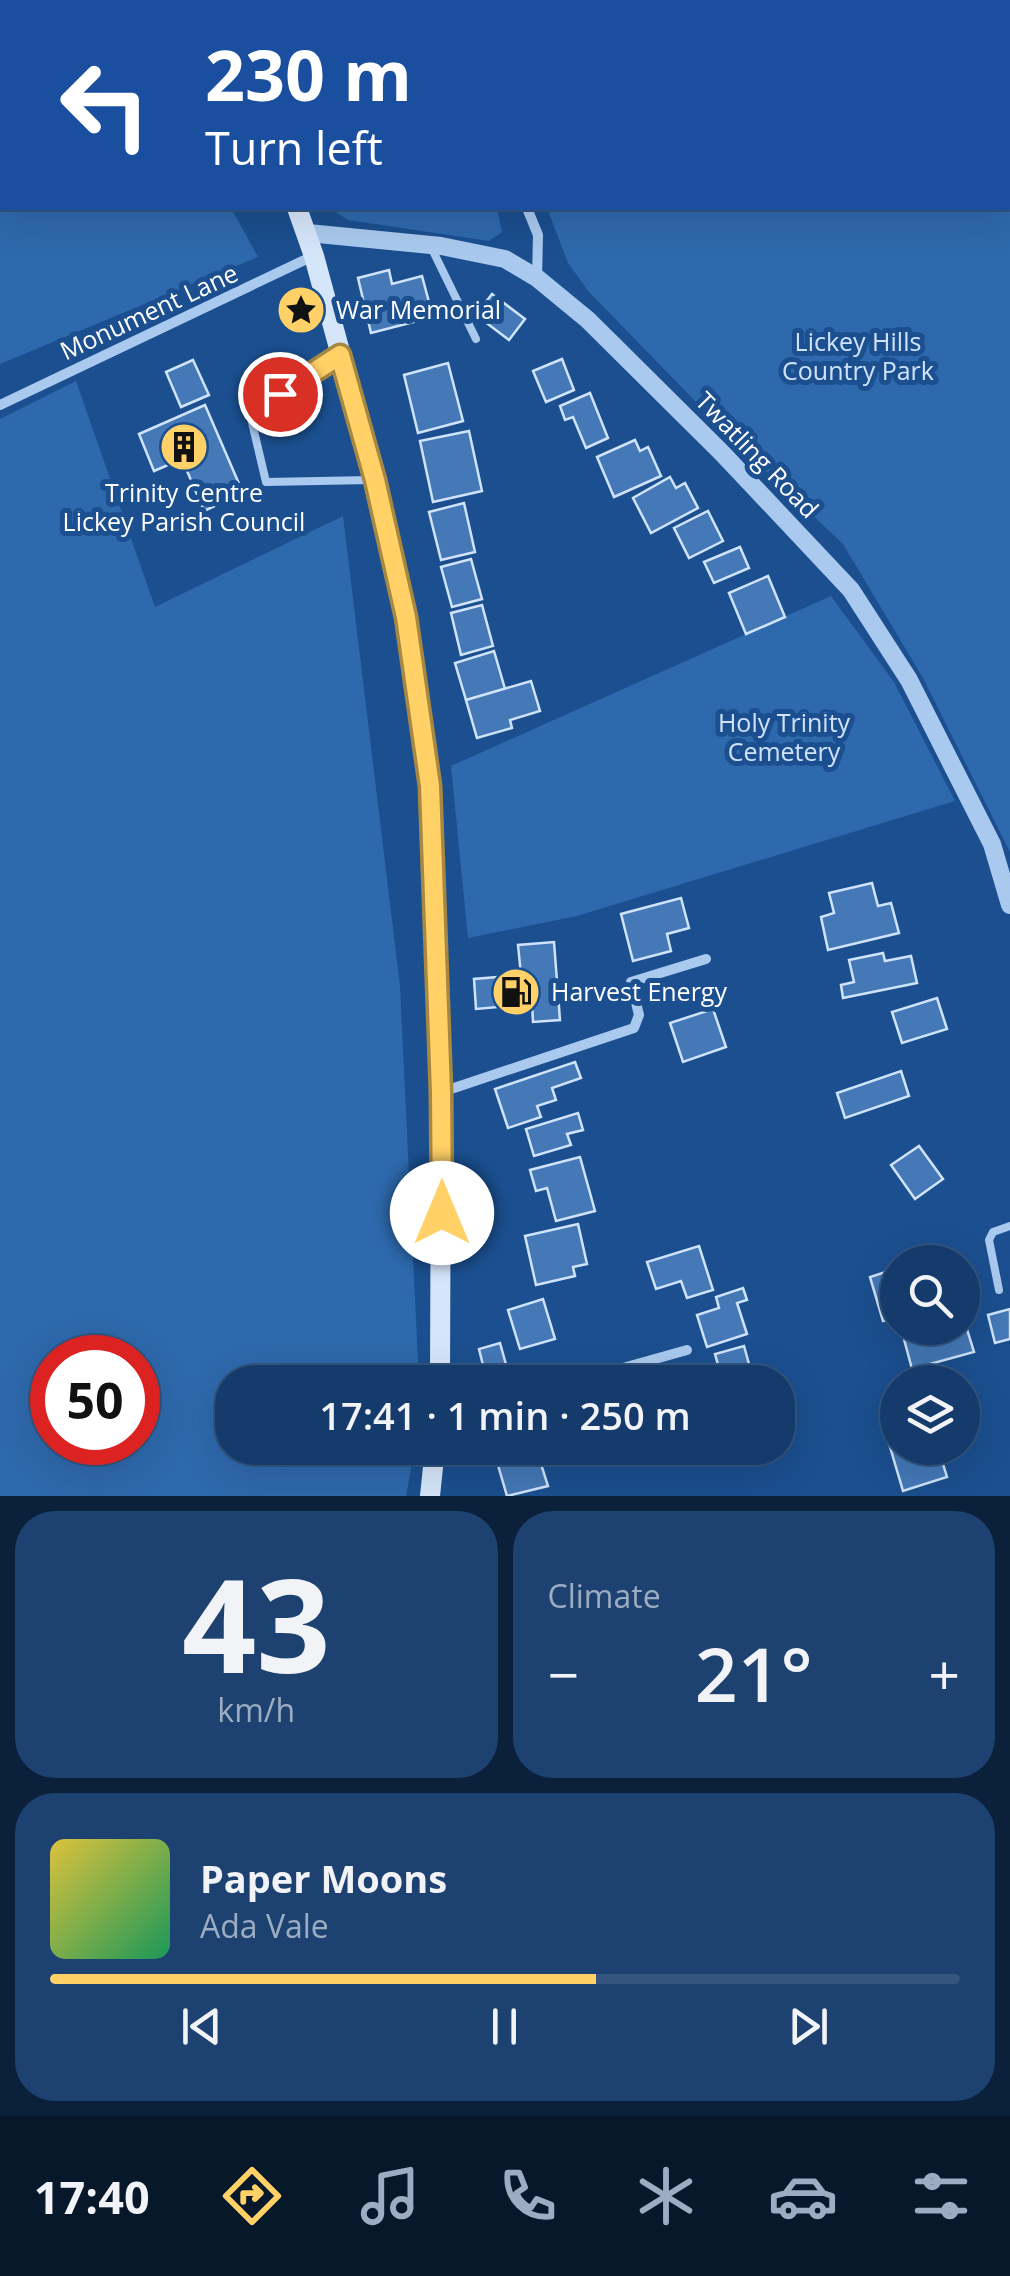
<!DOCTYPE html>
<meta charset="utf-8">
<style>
body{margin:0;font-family:"Open Sans",sans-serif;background:#1d4271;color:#f1f3f6;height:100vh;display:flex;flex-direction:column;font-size:38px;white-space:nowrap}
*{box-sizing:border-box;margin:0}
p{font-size:32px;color:#9dadc1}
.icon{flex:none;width:55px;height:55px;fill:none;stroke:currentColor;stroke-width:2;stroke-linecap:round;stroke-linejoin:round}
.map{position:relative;height:1496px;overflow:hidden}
.drawer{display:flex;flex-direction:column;gap:15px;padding:15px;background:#0b203b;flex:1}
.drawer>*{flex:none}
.banner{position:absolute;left:0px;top:0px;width:1010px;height:210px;box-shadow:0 10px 40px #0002,0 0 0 2px #33557e;background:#1a4fa0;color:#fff;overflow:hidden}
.controls{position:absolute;left:880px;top:1245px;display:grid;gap:20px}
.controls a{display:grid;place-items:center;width:100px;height:100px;border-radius:50%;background:#143b6b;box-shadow:0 10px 40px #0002,0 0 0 2px #33557e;font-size:50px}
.speed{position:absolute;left:30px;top:1335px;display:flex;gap:20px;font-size:50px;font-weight:700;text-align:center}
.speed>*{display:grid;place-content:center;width:130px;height:130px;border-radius:50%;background:#143b6b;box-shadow:0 10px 40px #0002,0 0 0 2px #33557e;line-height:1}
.speed .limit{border:15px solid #d22;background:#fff;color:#111}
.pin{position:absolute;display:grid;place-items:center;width:85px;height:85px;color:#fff;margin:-42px;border:5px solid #fff;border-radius:50%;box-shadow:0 2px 10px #0007}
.me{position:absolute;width:110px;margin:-55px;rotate:0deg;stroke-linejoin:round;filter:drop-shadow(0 0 8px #0008)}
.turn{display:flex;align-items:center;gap:35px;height:210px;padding:0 40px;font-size:45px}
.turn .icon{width:130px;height:130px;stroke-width:2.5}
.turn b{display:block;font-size:70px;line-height:85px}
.big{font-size:75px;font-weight:600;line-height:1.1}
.drawer .card{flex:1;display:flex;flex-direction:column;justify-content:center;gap:15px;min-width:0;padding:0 35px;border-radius:40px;background:#1d4271}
.drawer .dial{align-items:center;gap:0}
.dial b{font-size:130px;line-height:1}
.song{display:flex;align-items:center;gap:30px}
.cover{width:120px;height:120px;border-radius:15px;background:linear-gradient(135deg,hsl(50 70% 55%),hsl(150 70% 35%))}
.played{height:10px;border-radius:5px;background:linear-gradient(90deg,#ffd166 60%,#33557e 60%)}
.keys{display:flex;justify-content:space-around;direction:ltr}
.heat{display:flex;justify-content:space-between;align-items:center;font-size:55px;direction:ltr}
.drawer .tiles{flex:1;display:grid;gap:15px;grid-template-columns:1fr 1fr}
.card:last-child{grid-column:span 2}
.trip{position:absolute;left:215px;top:1365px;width:580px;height:100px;border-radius:40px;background:#143b6b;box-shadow:0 10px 40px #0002,0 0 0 2px #33557e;font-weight:600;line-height:100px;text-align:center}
.dock{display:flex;height:160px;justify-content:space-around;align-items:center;background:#08182b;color:#9dadc1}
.dock .icon{width:70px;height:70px}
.dock .active{color:#ffd166}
.dock b{font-size:45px;color:#f1f3f6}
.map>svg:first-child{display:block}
</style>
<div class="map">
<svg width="1010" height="1496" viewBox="0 0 1010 1496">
<rect width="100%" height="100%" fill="#1b4f8f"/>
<g fill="#2e69ad" fill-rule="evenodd">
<path d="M0 0 117 2H2V208H231L258 257 0 364Z"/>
<path d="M473 0H1010V852L923 678 843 544 739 446 589 292 568 263 547 208H1008V2Z"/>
<path d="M330 208H497L502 232 489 241 348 220Z"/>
<path d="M76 381 155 607 343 516 400 986 419 1382H232V1448H415L406 1496H0V419ZM52 1358H138V1442H52Z"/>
<path d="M831 596 894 682 955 801 577 916 468 938 451 766Z"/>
</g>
<g fill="#4478b7" stroke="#cfe3fa" stroke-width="2.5">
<path d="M389 270 392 284 422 276 433 317 371 333 358 278Z"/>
<path d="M492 294 525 319 509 340 476 315Z"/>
<path d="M562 359 574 390 546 402 533 371Z"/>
<path d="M193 360 209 395 181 407 166 372Z"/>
<path d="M448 363 463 421 418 433 404 375Z"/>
<path d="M590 393 608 438 586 448 573 417 565 420 560 406Z"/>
<path d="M205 405 243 493 204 511 182 459 154 471 139 434Z"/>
<path d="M469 431 482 491 433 502 420 441Z"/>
<path d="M635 440 640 451 648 447 661 476 614 497 597 457Z"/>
<path d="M670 477 676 488 685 483 698 508 651 533 633 498Z"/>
<path d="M464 503 475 552 441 560 429 512Z"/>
<path d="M708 511 723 541 689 558 674 528Z"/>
<path d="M740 547 749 568 714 583 704 562Z"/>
<path d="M471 559 482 599 452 607 441 567Z"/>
<path d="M768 576 785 617 746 634 729 593Z"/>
<path d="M482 605 493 646 461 655 451 613Z"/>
<path d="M494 651 505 689 466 700 455 663Z"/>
<path d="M531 681 540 711 510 720 512 728 477 738 466 700Z"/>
<path d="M872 883 878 906 891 903 899 933 828 950 821 917 834 913 829 893Z"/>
<path d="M681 898 689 928 667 934 671 951 633 961 621 914Z"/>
<path d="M554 942 560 1020 533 1022 532 1004 476 1009 474 979 521 975 518 945Z"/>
<path d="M883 953 885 961 911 956 917 983 843 998 841 985 854 982 849 960Z"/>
<path d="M937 998 947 1029 902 1043 892 1012Z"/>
<path d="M713 1009 726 1047 683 1062 670 1023Z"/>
<path d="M575 1062 581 1078 552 1088 556 1100 537 1106 541 1117 508 1128 495 1089Z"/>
<path d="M901 1071 909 1096 845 1118 837 1093Z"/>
<path d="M578 1113 583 1130 567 1134 571 1145 534 1156 526 1129Z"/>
<path d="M919 1146 943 1179 915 1199 891 1165Z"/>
<path d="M580 1157 595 1211 556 1221 547 1188 536 1191 530 1170Z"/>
<path d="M578 1224 587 1264 573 1267 575 1276 536 1285 525 1236Z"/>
<path d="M699 1246 713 1290 687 1298 681 1281 656 1289 647 1262Z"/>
<path d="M898 1268V1317L883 1321 870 1277Z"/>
<path d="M743 1288 747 1300 737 1303 747 1334 707 1347 697 1315 719 1308 716 1297Z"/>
<path d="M543 1299 555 1339 520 1349 508 1310Z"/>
<path d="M1010 1309V1339L995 1343 988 1315Z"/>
<path d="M962 1313 974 1352 912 1369 901 1328H962Z"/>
<path d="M500 1343 507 1368 485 1373 479 1349Z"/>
<path d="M744 1346 754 1382H691L720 1372 715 1354Z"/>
<path d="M898 1437V1448H938L947 1477 903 1491 888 1440Z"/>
<path d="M493 1448H536L548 1486 507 1496Z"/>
</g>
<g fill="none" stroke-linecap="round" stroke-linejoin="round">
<g stroke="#a9c9ee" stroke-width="8">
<path d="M432 249 476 339"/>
<path d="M339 355 250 414 266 482 371 480"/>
<path d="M999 1290 989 1240 993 1232 1010 1226"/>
</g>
<g stroke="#a9c9ee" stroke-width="10">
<path d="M448 0 449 2"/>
<path d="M229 2 232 0"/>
<path d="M527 208 538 235 537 278"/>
<path d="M0 405 313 256"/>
<path d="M442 1092 634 1028 639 1015 631 982 706 959"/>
<path d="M573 1382 687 1350"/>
</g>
<path stroke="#a9c9ee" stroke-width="18" d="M308 233 441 246 505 259 537 278 588 320 722 453 851 590 909 680 992 844 1010 905"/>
<g stroke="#d6e6fa" stroke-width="20">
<path d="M186 0 189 2"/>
<path d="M297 208 314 256 375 480 406 617 429 786 441 1092 440 1382"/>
<path d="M430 1496 435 1448"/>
</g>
</g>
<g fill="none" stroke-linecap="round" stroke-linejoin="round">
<g stroke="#a68842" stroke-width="25">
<path id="route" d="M280 394 340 355 375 480 406 617 430 786 441 1092 442 1213"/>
</g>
<use href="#route" stroke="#ffd166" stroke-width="18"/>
</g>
<defs>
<g id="sight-disc" transform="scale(2.5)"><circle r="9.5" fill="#ffd166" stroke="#1b4f8f"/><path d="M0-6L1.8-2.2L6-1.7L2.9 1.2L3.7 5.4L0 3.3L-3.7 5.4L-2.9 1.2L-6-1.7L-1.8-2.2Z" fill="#111"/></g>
<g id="building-disc" transform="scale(2.5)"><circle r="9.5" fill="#ffd166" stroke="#1b4f8f"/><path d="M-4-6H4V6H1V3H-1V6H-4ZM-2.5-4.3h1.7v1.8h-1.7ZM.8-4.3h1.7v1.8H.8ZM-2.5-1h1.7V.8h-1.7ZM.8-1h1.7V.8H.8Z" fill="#111"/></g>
<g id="fuel-disc" transform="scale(2.5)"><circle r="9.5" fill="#ffd166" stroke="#1b4f8f"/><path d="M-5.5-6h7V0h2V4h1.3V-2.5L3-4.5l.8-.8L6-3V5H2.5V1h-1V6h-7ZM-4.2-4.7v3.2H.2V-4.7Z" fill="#111"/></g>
</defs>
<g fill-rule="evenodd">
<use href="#sight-disc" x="301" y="310"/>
<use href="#building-disc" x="184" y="447"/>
<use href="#fuel-disc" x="516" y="992"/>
</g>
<g text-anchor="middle" stroke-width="10" stroke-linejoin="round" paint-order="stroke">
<g font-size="25" fill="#fff" stroke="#1b4f8f" text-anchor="start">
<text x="336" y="319">War Memorial</text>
<text x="184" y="502" text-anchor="middle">Trinity Centre<tspan x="184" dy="29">Lickey Parish Council</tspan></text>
<text x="551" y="1001">Harvest Energy</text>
</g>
<g font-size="25" fill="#fff" stroke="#1b4f8f">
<text transform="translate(149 312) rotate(-25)" y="9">Monument Lane</text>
<text transform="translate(757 455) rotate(46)" y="9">Twatling Road</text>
</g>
<g font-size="25" fill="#cfe3fa" stroke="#1b4f8f">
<text x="858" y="351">Lickey Hills<tspan x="858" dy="29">Country Park</tspan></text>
<text x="784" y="732">Holy Trinity<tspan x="784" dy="29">Cemetery</tspan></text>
</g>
</g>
</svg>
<div class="controls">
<a><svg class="icon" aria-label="search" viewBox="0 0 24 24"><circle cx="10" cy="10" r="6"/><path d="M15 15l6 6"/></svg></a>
<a><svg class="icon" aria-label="layers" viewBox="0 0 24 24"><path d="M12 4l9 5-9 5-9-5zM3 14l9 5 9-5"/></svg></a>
</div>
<div class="speed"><div class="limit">50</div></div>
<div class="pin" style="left:280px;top:394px;background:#d93025"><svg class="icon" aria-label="arrive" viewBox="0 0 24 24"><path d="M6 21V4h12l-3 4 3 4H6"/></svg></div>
<svg class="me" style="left:442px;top:1213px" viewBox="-20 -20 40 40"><circle r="19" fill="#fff"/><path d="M0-13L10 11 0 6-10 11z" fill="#ffd166"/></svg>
<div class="trip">17:41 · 1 min · 250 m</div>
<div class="banner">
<div class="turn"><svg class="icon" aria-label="left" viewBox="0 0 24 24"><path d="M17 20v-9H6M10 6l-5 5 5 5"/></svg><div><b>230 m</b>Turn left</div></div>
</div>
</div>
<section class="drawer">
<div class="tiles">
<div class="card dial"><b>43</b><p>km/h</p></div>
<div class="card"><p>Climate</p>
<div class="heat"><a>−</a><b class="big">21°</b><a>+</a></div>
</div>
<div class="card">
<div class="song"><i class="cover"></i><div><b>Paper Moons</b><p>Ada Vale</p></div></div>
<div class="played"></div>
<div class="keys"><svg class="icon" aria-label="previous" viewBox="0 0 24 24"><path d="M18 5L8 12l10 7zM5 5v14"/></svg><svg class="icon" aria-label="pause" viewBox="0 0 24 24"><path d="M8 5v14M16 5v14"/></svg><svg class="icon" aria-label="next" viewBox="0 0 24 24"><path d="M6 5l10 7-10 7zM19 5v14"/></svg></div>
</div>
</div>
</section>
<nav class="dock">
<b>17:40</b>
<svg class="icon active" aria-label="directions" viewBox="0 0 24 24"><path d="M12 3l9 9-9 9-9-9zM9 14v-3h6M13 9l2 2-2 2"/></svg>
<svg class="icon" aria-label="music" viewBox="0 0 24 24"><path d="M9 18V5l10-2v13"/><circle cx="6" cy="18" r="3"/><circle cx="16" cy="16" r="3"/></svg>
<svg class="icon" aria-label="phone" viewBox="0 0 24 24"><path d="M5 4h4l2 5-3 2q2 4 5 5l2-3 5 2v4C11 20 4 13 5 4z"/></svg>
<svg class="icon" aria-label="climate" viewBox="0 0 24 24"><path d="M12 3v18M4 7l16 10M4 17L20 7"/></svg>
<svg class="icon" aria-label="car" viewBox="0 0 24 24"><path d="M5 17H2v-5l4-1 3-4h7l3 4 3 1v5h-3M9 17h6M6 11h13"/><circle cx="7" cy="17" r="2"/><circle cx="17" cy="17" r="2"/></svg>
<svg class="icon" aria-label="filters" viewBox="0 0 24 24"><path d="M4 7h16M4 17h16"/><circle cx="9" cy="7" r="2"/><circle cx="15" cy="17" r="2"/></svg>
</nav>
